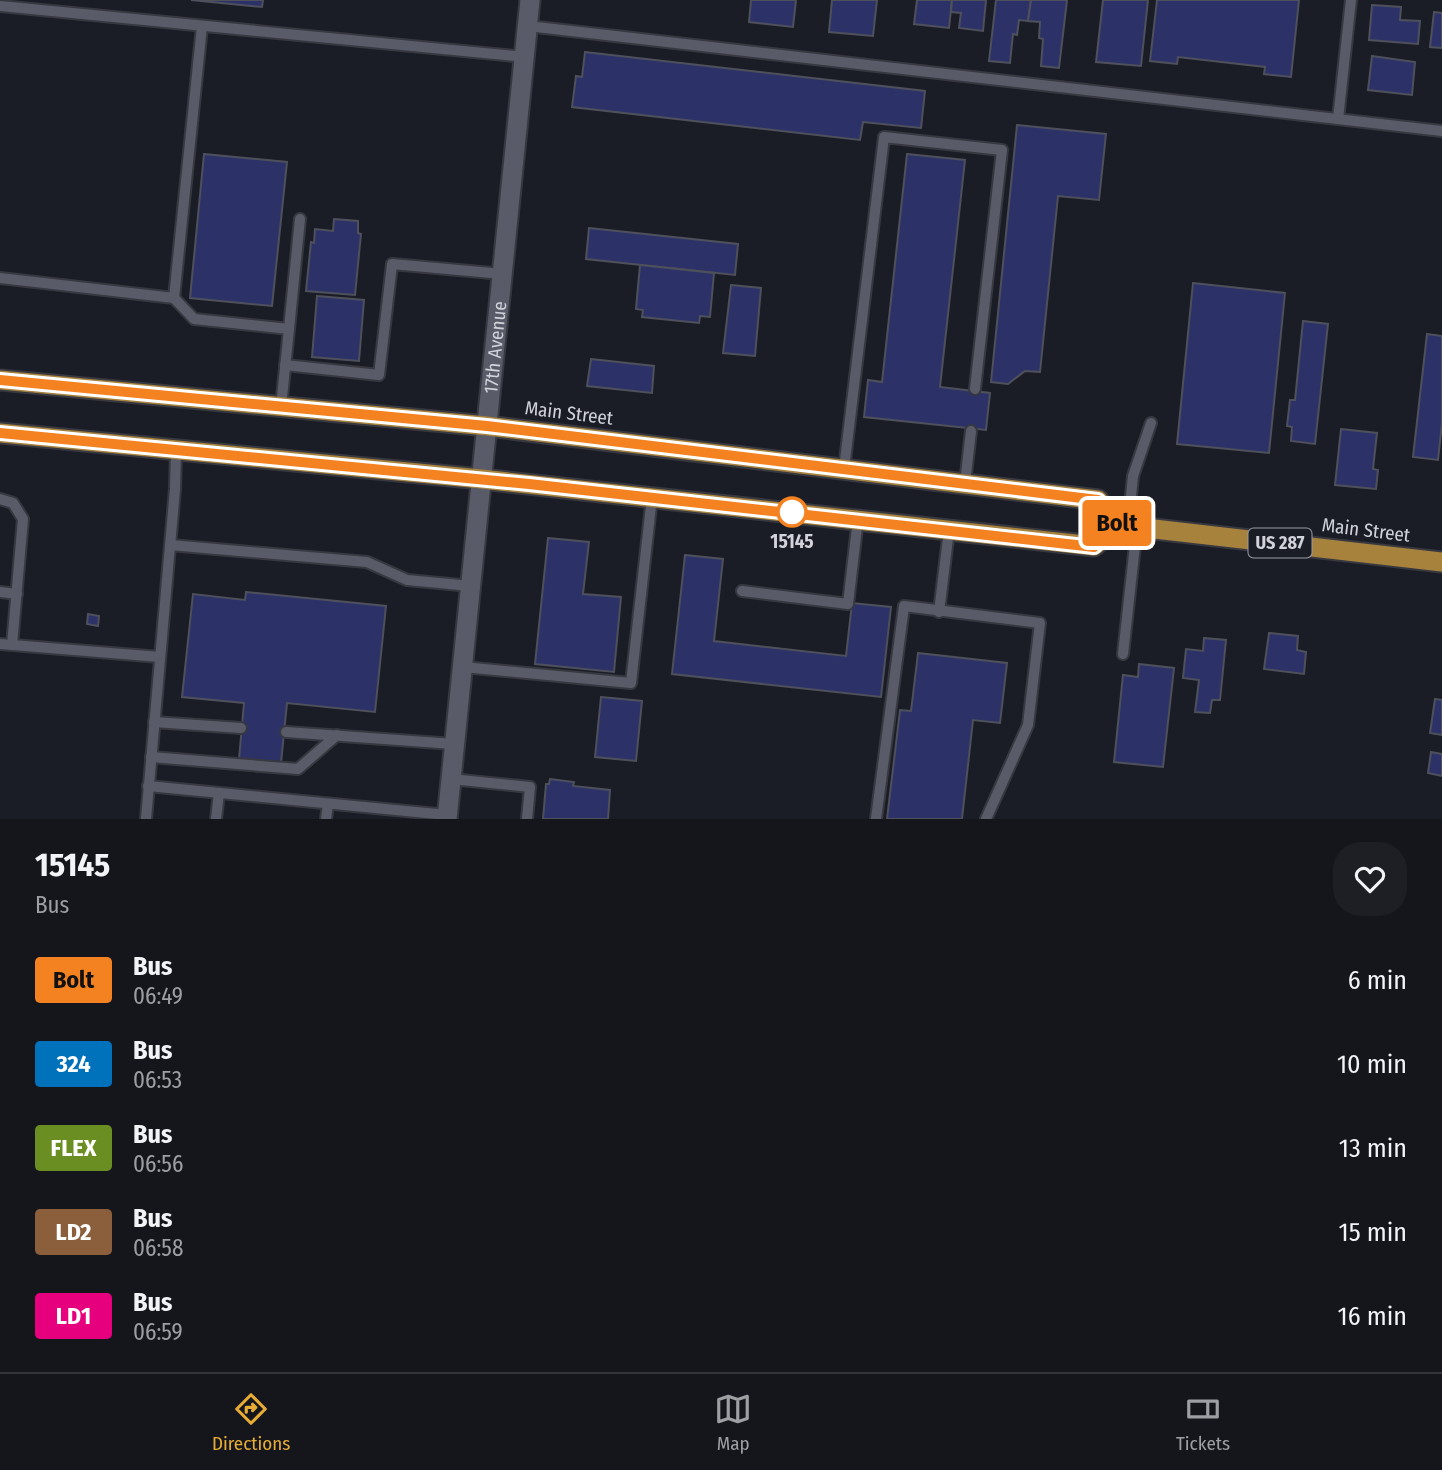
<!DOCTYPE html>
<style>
:root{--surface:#14161c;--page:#1d1f25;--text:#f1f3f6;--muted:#9d9fa3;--line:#33353b;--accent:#e7ac36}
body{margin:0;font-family:"Fira Sans Condensed",sans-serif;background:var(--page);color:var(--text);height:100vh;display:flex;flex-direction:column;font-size:26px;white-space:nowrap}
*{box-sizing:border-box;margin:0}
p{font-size:23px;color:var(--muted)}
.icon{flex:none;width:38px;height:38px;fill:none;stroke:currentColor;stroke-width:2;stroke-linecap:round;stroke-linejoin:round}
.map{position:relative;height:819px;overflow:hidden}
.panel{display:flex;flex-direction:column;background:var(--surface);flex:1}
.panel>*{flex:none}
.badge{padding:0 14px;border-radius:5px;font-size:24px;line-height:46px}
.map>.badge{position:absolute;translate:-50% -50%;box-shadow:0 0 0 4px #fff}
.round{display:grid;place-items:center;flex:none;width:74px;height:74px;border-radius:28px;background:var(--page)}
.headline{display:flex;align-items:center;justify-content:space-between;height:119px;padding:0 35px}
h1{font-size:33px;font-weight:700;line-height:52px}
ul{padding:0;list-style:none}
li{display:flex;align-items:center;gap:21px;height:84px;padding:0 35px}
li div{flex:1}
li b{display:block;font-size:26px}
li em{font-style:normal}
li .badge{min-width:77px;font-weight:700;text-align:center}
.tabs{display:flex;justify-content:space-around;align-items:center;height:98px;border-top:2px solid var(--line);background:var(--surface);font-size:19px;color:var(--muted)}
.tabs a{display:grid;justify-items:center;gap:4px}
.tabs .selected{color:var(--accent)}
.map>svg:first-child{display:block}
.building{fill:#2c3268;stroke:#4e505b;stroke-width:2}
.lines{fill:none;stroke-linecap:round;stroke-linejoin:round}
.service-casing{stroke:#373840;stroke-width:14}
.secondary-casing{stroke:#373840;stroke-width:23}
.trunk-casing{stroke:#373840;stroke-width:23}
.service{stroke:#595c68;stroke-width:10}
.secondary{stroke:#595c68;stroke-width:19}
.trunk{stroke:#a6823d;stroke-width:19}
.line-casing{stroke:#fff;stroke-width:16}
.line{stroke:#f58220;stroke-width:10}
.stop-dot{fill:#fff;stroke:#f58220;stroke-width:3.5}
.labels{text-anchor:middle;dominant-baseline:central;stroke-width:7;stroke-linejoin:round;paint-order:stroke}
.shield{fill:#1b1d26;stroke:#9b9ca4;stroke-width:2}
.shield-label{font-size:18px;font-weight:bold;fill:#d2d3da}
.street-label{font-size:19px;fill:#d2d3da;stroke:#1b1d26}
.stop-label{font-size:19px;font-weight:bold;fill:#d2d3da;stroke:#1b1d26}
</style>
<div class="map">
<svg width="1442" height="819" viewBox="0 0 1442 819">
<rect width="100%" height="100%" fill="#1b1d26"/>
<g class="building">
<path d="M191 0H263L262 7Z"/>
<path d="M751 0H796L793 27 749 22Z"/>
<path d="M832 0H877L873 36 829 32Z"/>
<path d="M917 0H952L949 28 914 24Z"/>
<path d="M952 0H986L983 31 959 28 961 13 951 12Z"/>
<path d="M996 0H1031L1028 21 1019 20 1017 35 1013 34 1010 63 989 61Z"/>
<path d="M1031 0H1067L1059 68 1041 66 1043 39 1039 38 1040 22 1028 21Z"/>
<path d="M1103 0H1148L1141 66 1096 62Z"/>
<path d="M1157 0H1299L1291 77 1264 74 1265 67 1178 57 1177 64 1150 61Z"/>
<path d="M1372 5 1401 7 1400 20 1420 21 1418 44 1369 40Z"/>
<path d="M1434 12 1442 13V48L1430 47Z"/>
<path d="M585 52 925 91 921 128 863 122 860 140 572 107 576 76 582 77Z"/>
<path d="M1372 56 1415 62 1412 95 1368 90Z"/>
<path d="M1017 125 1106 134 1099 200 1058 196 1040 372 1025 371 1008 384 991 382Z"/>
<path d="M204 154 287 162 272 306 190 298Z"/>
<path d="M907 154 965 160 940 387 990 393 986 430 864 417 868 380 882 382Z"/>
<path d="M334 219 358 221V233L361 234 355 295 306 291 311 242 314 243 315 229 333 231Z"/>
<path d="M589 228 738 244 735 275 586 259Z"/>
<path d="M640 265 714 273 710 317 700 316 699 323 642 317 643 310 636 309Z"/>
<path d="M1193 283 1285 293 1269 453 1177 444Z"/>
<path d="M731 285 761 288 755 356 723 353Z"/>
<path d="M317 296 364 300 359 361 312 357Z"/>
<path d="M1303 321 1328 324 1315 444 1291 441 1292 427 1287 426 1290 400H1295Z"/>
<path d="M1427 334 1442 336V423L1438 460 1413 457Z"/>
<path d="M591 359 654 366 652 393 587 386Z"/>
<path d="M1341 429 1377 433 1373 469 1378 470 1376 489 1335 485Z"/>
<path d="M548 538 589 542 583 594 621 597 614 672 535 664Z"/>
<path d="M685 555 723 559 714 641 846 656 852 603 891 607 881 697 672 674Z"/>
<path d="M246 592 386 606 375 712 287 703 281 763 239 759 244 703 182 697 193 594 245 600Z"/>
<path d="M88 614 99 616 98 626 87 624Z"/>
<path d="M1269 633 1298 636 1297 650 1306 652 1304 674 1264 669Z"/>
<path d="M1204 638 1226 640 1220 700H1212L1210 713 1195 712 1199 680 1183 678 1186 649 1203 651Z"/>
<path d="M918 653 1007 663 1000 723 973 720 962 819H887L900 710 911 711Z"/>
<path d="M1139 664 1174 668 1163 767 1114 762 1123 675 1138 677Z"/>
<path d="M601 697 642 701 636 761 595 757Z"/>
<path d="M1435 699 1442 700V735L1430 733Z"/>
<path d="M1431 752 1442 754V776L1428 773Z"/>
<path d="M550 779 574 782 573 786 610 790 608 819H543L546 784H549Z"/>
</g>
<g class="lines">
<defs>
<g id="service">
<path d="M0 6 525 57"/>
<path d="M528 26 1442 131"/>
<path d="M1338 119 1351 0"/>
<path d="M0 278 174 298 202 26"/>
<path d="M174 298 194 319 289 329 281 407"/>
<path d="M289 329 300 219"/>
<path d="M285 365 379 375 392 264 503 274"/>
<path d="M844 469 884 137 1002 150 975 389"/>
<path d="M965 483 971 431"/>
<path d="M0 499 13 503 23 519 12 645"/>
<path d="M1128 526 1133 476 1151 423"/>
<path d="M170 545 367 562 407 580 471 586"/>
<path d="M742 591 848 604 858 519"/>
<path d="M0 592 17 594"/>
<path d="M939 612 949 530"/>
<path d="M0 644 160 657"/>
<path d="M1123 654 1137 527"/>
<path d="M463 667 631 683 652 497"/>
<path d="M154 722 241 728"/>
<path d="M286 732 454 744"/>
<path d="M151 757 298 769 337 735"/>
<path d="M451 779 530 787 527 819"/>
<path d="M148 786 447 815"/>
<path d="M146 819 175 489 176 450"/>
<path d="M216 819 219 793"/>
<path d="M326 819 328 804"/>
<path d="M876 819 904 606 1040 623 1028 725 986 819"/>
</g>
<g id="secondary">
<path id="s1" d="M447 819 530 0"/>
</g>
<g id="trunk">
<path d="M0 380 487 426 1098 500 1119 525"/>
<path d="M0 433 481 479 1094 546 1119 525 1128 526 1442 562"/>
</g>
</defs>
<use href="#service" class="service-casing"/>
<use href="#secondary" class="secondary-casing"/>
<use href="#trunk" class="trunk-casing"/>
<use href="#service" class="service"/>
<use href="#secondary" class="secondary"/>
<use href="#trunk" class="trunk"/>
</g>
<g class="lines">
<defs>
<path id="line" d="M0 380 487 426 1098 500 1119 525 1094 547 529 484 0 433"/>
</defs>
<use href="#line" class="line-casing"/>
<use href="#line" class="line"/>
</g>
<circle class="stop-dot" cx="792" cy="512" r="14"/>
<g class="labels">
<rect class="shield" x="1248.5" y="528.5" width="63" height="29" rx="5"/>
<g class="shield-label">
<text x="1280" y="543">US 287</text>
</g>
<g class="street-label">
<text stroke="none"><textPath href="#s1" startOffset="474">17th Avenue</textPath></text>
<text transform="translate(569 413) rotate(7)">Main Street</text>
<text transform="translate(1366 530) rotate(7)">Main Street</text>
</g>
<g class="stop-label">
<text x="792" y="541">15145</text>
</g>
</g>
</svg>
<b class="badge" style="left:1117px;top:523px;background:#f58220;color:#111">Bolt</b>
</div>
<section class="panel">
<div class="headline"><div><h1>15145</h1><p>Bus</p></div><a class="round"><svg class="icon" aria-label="heart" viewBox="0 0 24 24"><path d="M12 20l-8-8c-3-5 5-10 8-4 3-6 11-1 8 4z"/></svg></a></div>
<ul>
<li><span class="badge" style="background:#f58220;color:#111">Bolt</span><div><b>Bus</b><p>06:49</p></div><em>6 min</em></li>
<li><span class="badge" style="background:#0072bc;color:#fff">324</span><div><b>Bus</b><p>06:53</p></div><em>10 min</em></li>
<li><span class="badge" style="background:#6b8e23;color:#fff">FLEX</span><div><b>Bus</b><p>06:56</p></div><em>13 min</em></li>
<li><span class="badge" style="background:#8b5e3c;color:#fff">LD2</span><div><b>Bus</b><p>06:58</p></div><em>15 min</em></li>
<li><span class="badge" style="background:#e6007e;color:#fff">LD1</span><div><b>Bus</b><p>06:59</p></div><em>16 min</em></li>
</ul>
</section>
<nav class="tabs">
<a class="selected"><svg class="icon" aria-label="directions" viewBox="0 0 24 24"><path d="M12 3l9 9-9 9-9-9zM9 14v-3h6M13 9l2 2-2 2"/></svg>Directions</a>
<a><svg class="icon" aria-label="map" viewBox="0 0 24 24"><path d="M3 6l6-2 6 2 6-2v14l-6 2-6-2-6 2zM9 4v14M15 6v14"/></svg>Map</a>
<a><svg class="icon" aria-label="tickets" viewBox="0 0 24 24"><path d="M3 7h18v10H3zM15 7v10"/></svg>Tickets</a>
</nav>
